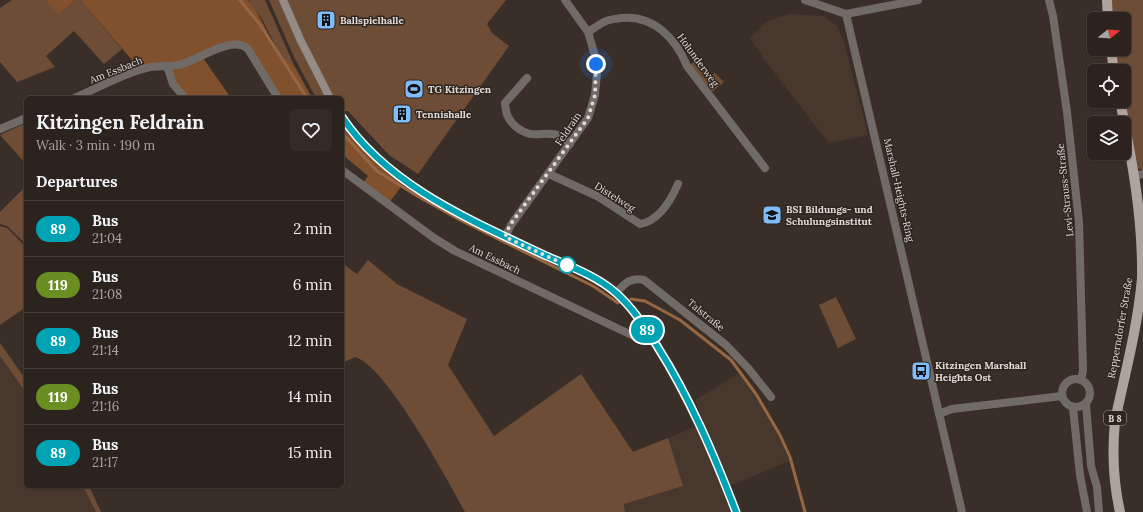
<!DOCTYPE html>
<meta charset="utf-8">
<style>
:root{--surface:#2c231e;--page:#342b27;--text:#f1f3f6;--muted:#a6a4a4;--line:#48403c}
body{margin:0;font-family:Lora,serif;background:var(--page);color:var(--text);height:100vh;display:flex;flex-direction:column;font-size:15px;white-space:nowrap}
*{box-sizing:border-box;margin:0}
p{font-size:13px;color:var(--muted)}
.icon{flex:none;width:22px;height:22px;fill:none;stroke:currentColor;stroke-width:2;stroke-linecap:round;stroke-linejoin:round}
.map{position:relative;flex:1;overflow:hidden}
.sheet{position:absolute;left:24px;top:96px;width:320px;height:392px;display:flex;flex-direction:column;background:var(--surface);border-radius:6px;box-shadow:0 1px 3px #0004,0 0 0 1px var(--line)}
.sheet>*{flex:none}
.badge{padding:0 8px;border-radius:13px;font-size:14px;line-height:26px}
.needle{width:26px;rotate:73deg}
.tools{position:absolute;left:1087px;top:12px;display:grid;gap:8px}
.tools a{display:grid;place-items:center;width:44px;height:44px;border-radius:6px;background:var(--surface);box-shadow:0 1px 3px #0004,0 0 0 1px var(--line);font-size:20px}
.you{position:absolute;width:20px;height:20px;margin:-10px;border:3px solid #fff;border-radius:50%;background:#1a73e8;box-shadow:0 0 0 6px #1a73e833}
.map>.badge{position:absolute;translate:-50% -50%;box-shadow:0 0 0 2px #fff}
h2{padding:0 12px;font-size:15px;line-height:36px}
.round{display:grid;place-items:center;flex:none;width:42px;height:42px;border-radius:6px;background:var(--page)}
.headline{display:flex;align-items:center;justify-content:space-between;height:68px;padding:0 12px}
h1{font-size:19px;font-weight:700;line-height:30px}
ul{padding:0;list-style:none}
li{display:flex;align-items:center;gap:12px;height:56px;padding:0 12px;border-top:1px solid var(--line)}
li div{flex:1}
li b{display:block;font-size:15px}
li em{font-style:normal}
li .badge{min-width:44px;font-weight:700;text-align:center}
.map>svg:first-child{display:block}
.built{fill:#48372c}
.green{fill:#6e4d36}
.forest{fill:#81512e}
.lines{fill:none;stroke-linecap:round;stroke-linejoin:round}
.stream{stroke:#976642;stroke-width:3}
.minor{stroke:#716b68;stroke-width:8}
.secondary{stroke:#948b86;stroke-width:8}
.primary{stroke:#afa49d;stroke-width:10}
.line-casing{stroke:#fff;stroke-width:9}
.line{stroke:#00a3b4;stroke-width:6}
.walk{stroke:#e2dbd7;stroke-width:4;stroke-dasharray:0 7.2}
.stop-dot{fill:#fff;stroke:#00a3b4;stroke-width:2}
.labels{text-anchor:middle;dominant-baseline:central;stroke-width:3;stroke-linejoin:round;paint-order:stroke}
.shield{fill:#2f251f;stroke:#aca4a0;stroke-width:1}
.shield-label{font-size:9px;font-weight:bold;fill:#e2dbd7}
.poi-label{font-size:10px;font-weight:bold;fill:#e2dbd7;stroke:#2f251f;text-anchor:start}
.street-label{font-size:10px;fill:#e2dbd7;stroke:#2f251f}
</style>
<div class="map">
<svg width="1143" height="512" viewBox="0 0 1143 512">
<rect width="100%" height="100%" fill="#3a2f28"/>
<g class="built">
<path d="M790 14 824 16 836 25 843 38 868 135 829 143 766 62 750 38 767 21Z"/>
<path d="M0 356 26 393V486H83L96 512H0Z"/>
<path d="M740 373 768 416 779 435 790 461 722 489 731 512H625L624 504 682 485 668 438 704 423 695 400Z"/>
</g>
<g class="green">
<path d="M12 0H47L60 14 75 0H80L122 49 104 64 74 31 46 56 55 67 17 82 0 62V8Z"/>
<path d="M250 0H265L294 65 286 62 276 47 262 19 249 1Z"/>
<path d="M269 0H281L328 98H316L294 57Z"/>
<path d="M285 0H506L487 24 492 33 509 46 418 174 389 155 348 111H342V98H333Z"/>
<path d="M1112 0H1143V170L1138 168 1124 94V71H1120L1116 49H1124V19H1113Z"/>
<path d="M697 59 709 76 715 73 724 82 712 92 690 65Z"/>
<path d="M26 123V164L0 135Z"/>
<path d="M26 186V244L7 226 0 224V212Z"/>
<path d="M0 226 7 228 26 247V307L0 325Z"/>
<path d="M368 260 397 284 467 319 448 365 494 436 581 374 633 452 668 438 683 486 624 504 625 512H465C448 481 386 365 355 357L342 363V263L357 274Z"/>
<path d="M836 297 856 339 838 348 819 305Z"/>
<path d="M0 343 26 380V393L0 356Z"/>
<path d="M83 486H89L101 512H96Z"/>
</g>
<g class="forest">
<path d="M46 0H75L59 15Z"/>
<path d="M80 0H248C264 17 273 56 294 65L312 98H280L241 42 203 58 231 98H188L175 83 168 64 139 68Z"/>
<path d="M342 130H347L403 184 389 203 363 183 368 176 342 154Z"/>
</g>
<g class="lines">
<g class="stream">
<path d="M240 0 261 26 307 98"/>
<path d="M342 136 347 138 377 171 419 197 460 220 593 286 618 303"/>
<path d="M631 299 645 301 680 320 731 360 756 394 780 435 790 457 805 512"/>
</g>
<g class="minor">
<path d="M805 0 846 14 918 0"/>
<path d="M1049 0 1053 16 1067 112 1079 222 1083 370 1081 380"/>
<path d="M846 14 962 512"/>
<path d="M588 32C593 29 598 25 604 22 609 19 616 19 622 18 654 15 676 39 687 66L765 168"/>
<path d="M167 66 173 84 185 98"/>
<path d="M527 78 505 103C506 113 507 118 514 125 533 142 542 129 561 136 564 138 567 142 570 144"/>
<path d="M75 98C98 88 121 74 146 68 158 65 173 68 185 63 201 58 233 35 248 49L278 98"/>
<path d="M0 129 26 118"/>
<path d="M342 170 434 238 455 251 640 339 653 340"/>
<path d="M549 174 597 196 640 224C659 221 671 200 678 184"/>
<path d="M1135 176 1143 174"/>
<path d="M505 237 511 225 588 118 595 95 597 73 595 56 588 32 565 0"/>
<path d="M616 293C625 283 630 277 644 280L726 345 748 368 771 397"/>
<circle cx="1076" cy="393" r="14"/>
<path d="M1086 404 1091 466 1097 487 1099 512"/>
<path d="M1073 408 1080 475 1087 512"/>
<path d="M939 414 952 409 1062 396"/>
</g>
<g class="secondary">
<path d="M283 0 300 39 330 98"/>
<path d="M342 117C387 185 470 220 542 254 566 265 596 275 616 293 633 308 645 327 657 346 690 398 714 454 736 512"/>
</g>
<g class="primary">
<path d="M1107 0 1108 19"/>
<path d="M1111 49 1114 71"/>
<path d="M1120 512C1113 481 1112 452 1115 421 1125 373 1138 326 1142 278 1143 218 1132 159 1120 101"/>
</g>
</g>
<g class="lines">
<defs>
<path id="line" d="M342 117C387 185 470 220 542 254 566 265 596 275 616 293 633 308 645 327 657 346 690 398 714 455 736 512"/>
</defs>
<use href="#line" class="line-casing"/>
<use href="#line" class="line"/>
<path class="walk" d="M567 265 571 267 505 237 510 225 588 118 595 95 596 64"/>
</g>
<defs>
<symbol id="building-square" viewBox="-11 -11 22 22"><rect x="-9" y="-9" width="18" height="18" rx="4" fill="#7ebdf9" stroke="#2f251f"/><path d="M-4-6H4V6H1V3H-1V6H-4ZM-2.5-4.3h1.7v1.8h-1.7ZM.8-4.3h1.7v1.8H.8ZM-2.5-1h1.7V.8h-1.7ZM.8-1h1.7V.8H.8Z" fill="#111"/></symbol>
<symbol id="stadium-square" viewBox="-11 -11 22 22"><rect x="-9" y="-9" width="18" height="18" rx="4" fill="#7ebdf9" stroke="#2f251f"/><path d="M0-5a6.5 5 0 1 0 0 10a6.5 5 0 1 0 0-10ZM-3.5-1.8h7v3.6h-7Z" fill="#111"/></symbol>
<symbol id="school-square" viewBox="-11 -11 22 22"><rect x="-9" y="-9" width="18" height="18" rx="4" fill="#7ebdf9" stroke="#2f251f"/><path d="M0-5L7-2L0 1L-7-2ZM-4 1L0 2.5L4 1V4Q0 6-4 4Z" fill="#111"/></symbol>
<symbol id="bus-square" viewBox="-11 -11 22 22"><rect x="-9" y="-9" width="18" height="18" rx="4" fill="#7ebdf9" stroke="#2f251f"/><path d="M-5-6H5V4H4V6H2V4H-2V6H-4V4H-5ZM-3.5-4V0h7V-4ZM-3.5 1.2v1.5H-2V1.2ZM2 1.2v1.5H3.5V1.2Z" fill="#111"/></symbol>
</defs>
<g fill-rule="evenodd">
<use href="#building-square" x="315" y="9" width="22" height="22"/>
<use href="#stadium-square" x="403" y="78" width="22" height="22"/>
<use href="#building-square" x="391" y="103" width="22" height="22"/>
<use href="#school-square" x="761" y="204" width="22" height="22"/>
<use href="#bus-square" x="910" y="360" width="22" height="22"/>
</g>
<circle class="stop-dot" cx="567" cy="265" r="8"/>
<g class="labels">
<rect class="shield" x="1104" y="411" width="22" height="14" rx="3"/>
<g class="shield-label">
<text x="1115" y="418">B 8</text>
</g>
<g class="poi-label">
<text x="340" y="20">Ballspielhalle</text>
<text x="428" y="89">TG Kitzingen</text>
<text x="416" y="114">Tennishalle</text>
<text x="786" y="209">BSI Bildungs- und<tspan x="786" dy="12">Schulungsinstitut</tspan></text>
<text x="935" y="365">Kitzingen Marshall<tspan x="935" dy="12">Heights Ost</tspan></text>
</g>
<g class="street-label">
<text transform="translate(698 60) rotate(54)">Holunderweg</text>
<text transform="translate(116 70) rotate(-22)">Am Essbach</text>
<text transform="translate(568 129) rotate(-56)">Feldrain</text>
<text transform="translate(899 190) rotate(77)">Marshall-Heights-Ring</text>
<text transform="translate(1065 190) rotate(-96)">Levi-Strauss-Straße</text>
<text transform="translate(615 197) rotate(32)">Distelweg</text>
<text transform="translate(495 259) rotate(26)">Am Essbach</text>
<text transform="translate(706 315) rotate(39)">Talstraße</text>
<text transform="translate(1120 328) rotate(-80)">Repperndorfer Straße</text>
</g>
</g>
</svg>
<div class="tools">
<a><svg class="needle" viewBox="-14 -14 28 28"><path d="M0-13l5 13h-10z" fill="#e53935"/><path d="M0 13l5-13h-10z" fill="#a6a4a4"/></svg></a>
<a><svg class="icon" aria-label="locate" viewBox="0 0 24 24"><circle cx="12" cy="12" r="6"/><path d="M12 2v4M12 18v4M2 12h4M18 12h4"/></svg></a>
<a><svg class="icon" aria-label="layers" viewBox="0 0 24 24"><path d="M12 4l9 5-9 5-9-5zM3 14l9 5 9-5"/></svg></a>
</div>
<div class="you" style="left:596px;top:64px"></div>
<b class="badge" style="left:647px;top:330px;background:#00a3b4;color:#fff">89</b>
<section class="sheet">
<div class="headline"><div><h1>Kitzingen Feldrain</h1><p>Walk · 3 min · 190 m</p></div><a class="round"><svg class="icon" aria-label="heart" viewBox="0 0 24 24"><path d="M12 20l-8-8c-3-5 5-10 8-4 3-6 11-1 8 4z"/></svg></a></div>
<h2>Departures</h2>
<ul>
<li><span class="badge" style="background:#00a3b4;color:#fff">89</span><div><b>Bus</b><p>21:04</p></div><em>2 min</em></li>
<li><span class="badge" style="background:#6b8e23;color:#fff">119</span><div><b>Bus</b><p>21:08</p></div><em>6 min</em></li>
<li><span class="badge" style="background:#00a3b4;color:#fff">89</span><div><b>Bus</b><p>21:14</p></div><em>12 min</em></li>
<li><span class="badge" style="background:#6b8e23;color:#fff">119</span><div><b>Bus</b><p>21:16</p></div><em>14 min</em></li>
<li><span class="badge" style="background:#00a3b4;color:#fff">89</span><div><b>Bus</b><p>21:17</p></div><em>15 min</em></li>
</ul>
</section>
</div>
